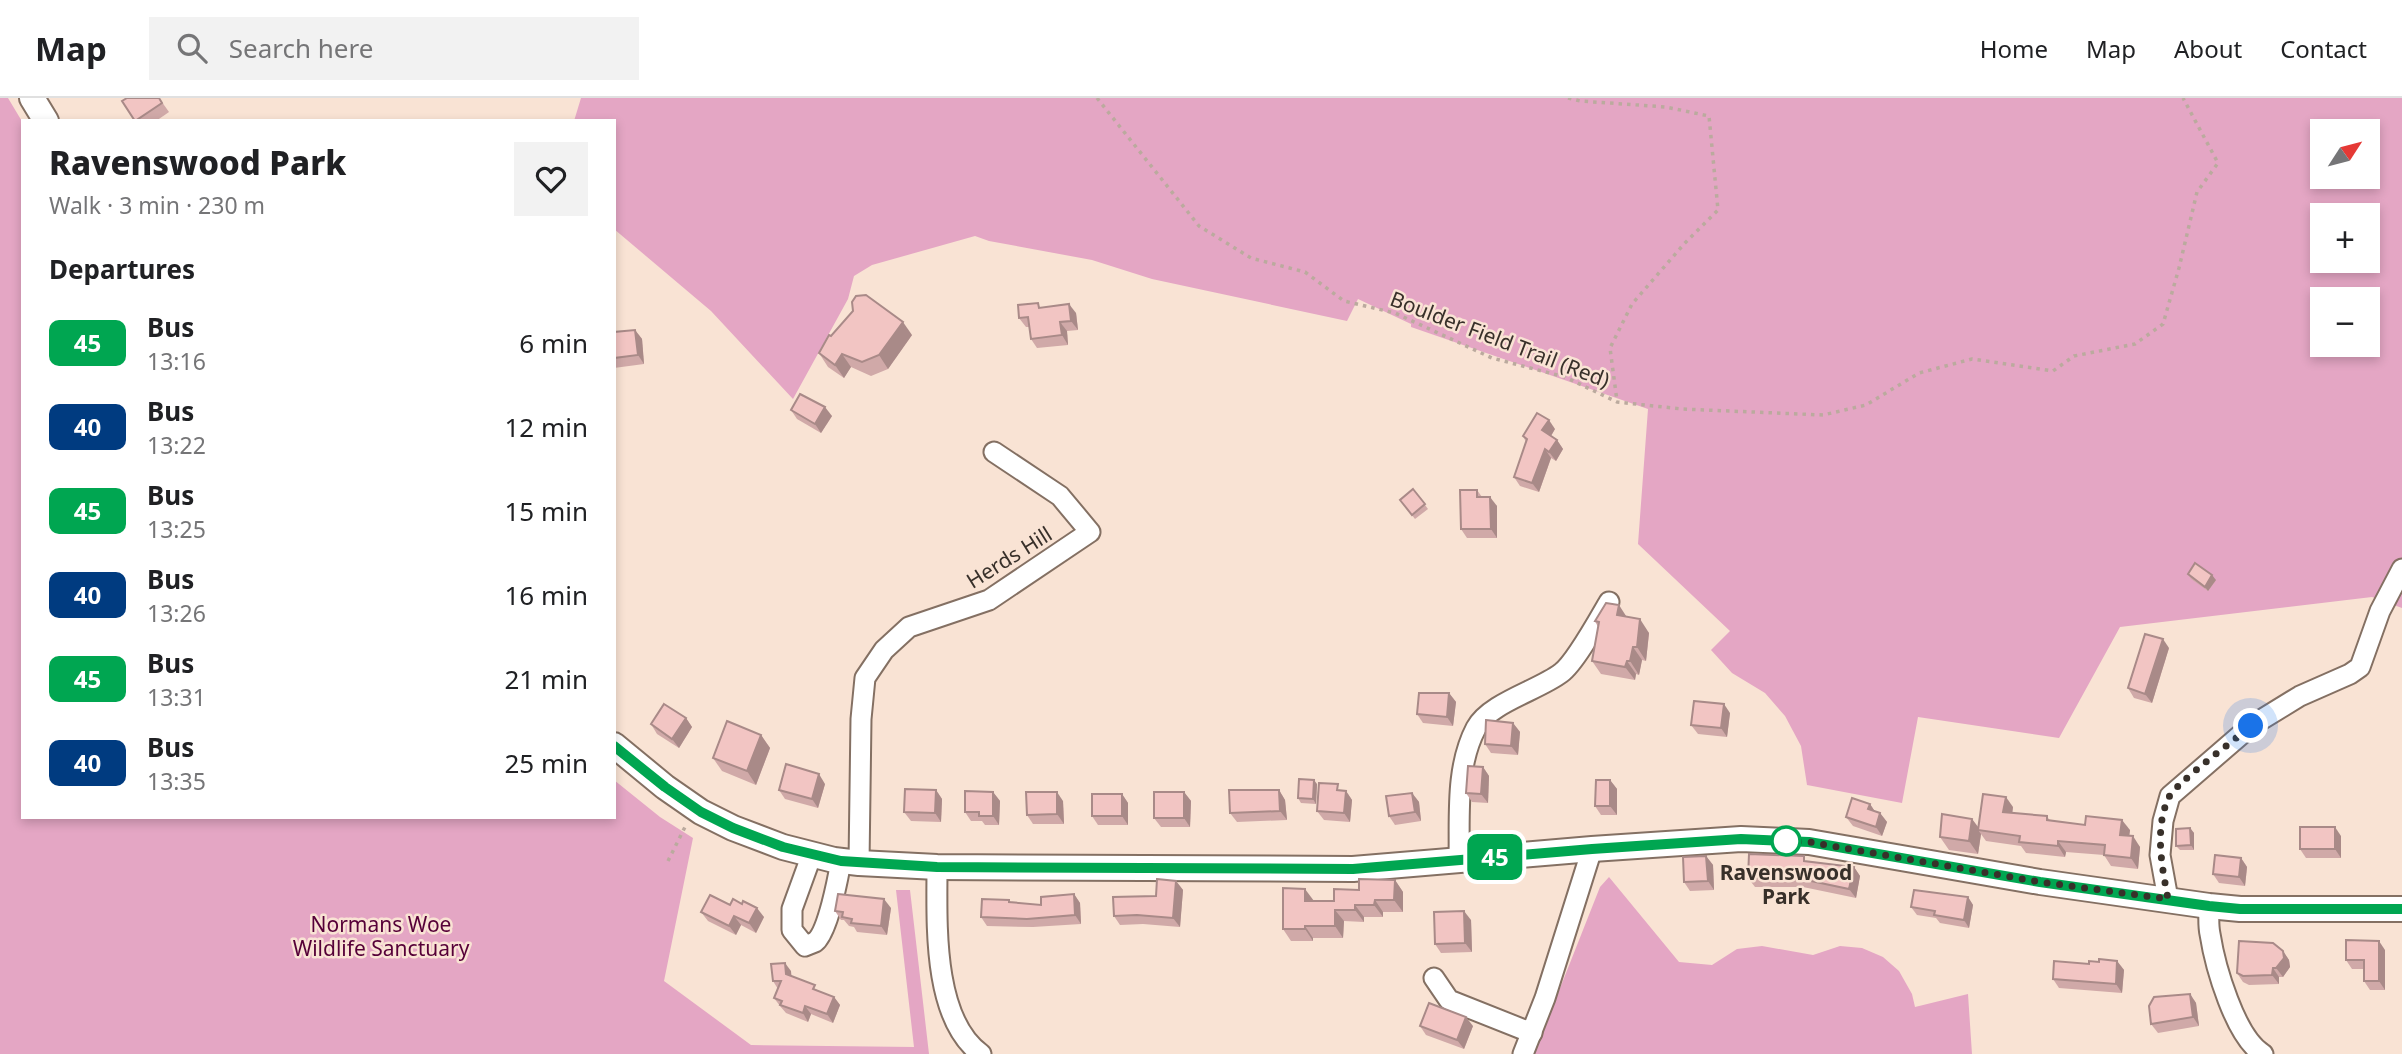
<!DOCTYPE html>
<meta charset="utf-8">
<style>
:root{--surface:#fff;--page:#f2f2f2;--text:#202124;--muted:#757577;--line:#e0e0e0}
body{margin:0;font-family:"Noto Sans",sans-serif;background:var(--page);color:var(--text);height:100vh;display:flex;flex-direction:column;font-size:26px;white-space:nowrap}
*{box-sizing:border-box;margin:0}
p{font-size:23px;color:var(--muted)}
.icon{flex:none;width:38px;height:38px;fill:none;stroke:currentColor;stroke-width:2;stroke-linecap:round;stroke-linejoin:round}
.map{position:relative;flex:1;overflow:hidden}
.side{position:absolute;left:21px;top:21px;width:595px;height:700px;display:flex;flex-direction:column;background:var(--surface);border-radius:0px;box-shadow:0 4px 10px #0003}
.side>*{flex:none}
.badge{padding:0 14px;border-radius:10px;font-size:24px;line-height:46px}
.needle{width:46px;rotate:54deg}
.buttons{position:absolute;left:2310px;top:21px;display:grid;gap:14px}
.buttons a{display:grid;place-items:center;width:70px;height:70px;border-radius:0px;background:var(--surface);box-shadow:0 4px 10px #0003;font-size:35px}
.you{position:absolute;width:35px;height:35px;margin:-18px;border:5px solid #fff;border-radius:50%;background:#1a73e8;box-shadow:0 0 0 10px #1a73e833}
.map>.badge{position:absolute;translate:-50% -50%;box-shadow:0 0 0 4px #fff}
h2{padding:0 28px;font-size:26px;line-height:63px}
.round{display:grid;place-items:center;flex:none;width:74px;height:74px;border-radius:0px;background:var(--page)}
.headline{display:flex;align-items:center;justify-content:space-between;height:119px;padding:0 28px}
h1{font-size:33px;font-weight:800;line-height:52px}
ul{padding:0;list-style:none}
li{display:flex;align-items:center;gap:21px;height:84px;padding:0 28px}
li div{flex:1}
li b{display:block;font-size:26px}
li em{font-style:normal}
li .badge{min-width:77px;font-weight:700;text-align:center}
header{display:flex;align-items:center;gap:42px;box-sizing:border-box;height:98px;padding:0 35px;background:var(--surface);border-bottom:2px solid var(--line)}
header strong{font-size:33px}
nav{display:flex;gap:38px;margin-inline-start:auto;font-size:24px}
.search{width:490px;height:63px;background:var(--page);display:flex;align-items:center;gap:18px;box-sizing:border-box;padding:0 24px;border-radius:0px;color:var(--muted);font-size:26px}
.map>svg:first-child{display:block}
.green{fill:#e4a6c4;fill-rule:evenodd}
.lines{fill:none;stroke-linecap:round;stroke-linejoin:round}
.minor-casing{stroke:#847063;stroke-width:23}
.major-casing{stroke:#847063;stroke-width:28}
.path{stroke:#bbaa9e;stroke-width:3.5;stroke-dasharray:3.5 5;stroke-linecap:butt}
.minor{stroke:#fff;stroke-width:19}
.major{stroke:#fff;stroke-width:24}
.wall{fill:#d0a9a8}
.shaded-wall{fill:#a98a88}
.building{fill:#f2c5c3;stroke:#a98a88;stroke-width:2}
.line-casing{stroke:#fff;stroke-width:16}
.line{stroke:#00a651;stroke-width:10}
.walk{stroke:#38302a;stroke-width:7;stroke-dasharray:0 12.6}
.stop-dot{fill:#fff;stroke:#00a651;stroke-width:3.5}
.labels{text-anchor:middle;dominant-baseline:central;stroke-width:5;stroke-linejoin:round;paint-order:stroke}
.street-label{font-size:21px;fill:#38302a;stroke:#f9e3d4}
.stop-label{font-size:21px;font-weight:bold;fill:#38302a;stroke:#f9e3d4}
.park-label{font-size:21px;fill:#560038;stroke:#f9e3d4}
</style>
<header>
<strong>Map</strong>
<div class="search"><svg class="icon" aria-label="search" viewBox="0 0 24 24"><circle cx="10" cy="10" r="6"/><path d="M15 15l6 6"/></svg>Search here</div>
<nav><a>Home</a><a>Map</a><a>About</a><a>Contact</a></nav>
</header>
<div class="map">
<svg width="2402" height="956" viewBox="0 0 2402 956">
<rect width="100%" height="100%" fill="#f9e3d4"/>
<g class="green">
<path d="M0 0H8L23 25V719H614V682L660 719 693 740 664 883 751 947 914 949 896 792H910L929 956H0Z"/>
<path d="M581 0H2402V510L2372 499 2120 529 2059 640 1918 619 1902 705 1807 687 1801 648 1785 618 1765 595 1732 575 1711 552 1730 533 1638 446 1648 311 1411 229V226L1358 201 1347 223 1152 181 1092 162 989 143 975 138 872 167 854 178 848 201 793 301 711 213 614 131V23H574ZM2322 33H2368V79H2322ZM2322 117H2368V163H2322ZM2322 201H2368V247H2322Z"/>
<path d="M1609 779 1679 864 1712 867 1737 851 1762 848 1813 857 1840 848 1862 850 1883 859 1899 873 1912 896 1915 909 1968 896 1972 956H1534L1600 789Z"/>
</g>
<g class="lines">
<defs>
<g id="minor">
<path d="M812 756 792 811V832L805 848C805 848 815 844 815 844 828 834 838 780 841 763"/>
<path d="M1459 762C1460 719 1455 670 1476 630 1489 605 1539 592 1561 575 1575 565 1599 521 1609 504"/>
<path d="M859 765 861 621 865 580 884 552 909 529 989 502 1090 434 1060 398 994 354"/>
<path d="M937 769C937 824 932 920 981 956"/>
<path d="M2168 801 2160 757 2163 723 2170 698 2251 628 2300 598 2350 576 2360 569 2380 513 2402 471"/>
<path d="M2209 808C2209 817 2208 827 2210 836 2215 868 2235 939 2263 956"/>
<path d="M1434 880 1449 902 1532 935"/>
<path d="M1523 956 1545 900 1592 751"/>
</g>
<g id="major">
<path d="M32 0 46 23"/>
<path d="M614 647 665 689 701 714 733 730 783 749 834 762 859 765 937 769 1353 771 1592 751 1741 741 1809 744 2040 784 2209 808 2240 811H2402"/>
</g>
</defs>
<use href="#minor" class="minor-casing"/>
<use href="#major" class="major-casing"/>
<g class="path">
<path d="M1097 0 1199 128 1251 160 1305 174 1344 203 1395 215 1492 260 1565 279 1617 304 1682 311 1823 317 1866 307 1919 275 1972 261 2053 273 2074 258 2135 246 2163 226 2179 170 2197 94 2218 65 2183 0"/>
<path d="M1568 0 1580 3 1666 9 1709 18 1718 112 1684 146 1632 206 1610 250 1617 303"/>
<path d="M668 763 686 727"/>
</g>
<use href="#minor" class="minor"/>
<use href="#major" class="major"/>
</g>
<g class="wall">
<path d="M159 0 169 14 156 23H135Z"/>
<path d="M1041 210 1076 215 1078 232 1067 233 1068 247 1037 250 1031 241 1029 229H1026L1019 220Z"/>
<path d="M635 232 642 241 644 266 614 270V234Z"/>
<path d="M912 237 888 271 871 278 851 269 844 280 828 269 819 255 831 238Z"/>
<path d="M791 312 832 318 821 335 797 321Z"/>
<path d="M1555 331 1551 338 1557 342 1563 351 1556 363 1551 360 1539 394 1520 388 1514 379 1526 344 1523 338Z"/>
<path d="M1413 391 1428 411 1415 421 1400 402Z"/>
<path d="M1477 392 1482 399 1497 408V440H1467L1461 431Z"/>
<path d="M2188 476 2216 482 2208 493 2191 481Z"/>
<path d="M1627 519 1649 535 1646 563 1642 562 1639 577 1636 576 1635 582 1601 576 1592 563 1598 529 1595 523Z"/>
<path d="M2169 550 2152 605 2134 600 2128 590Z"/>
<path d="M1449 595 1456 604 1453 628 1423 625 1417 616Z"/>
<path d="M1730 615 1727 639 1698 636 1691 627Z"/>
<path d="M686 620 692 629 679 650 657 636 651 626Z"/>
<path d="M1513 625 1520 634 1518 657 1491 655 1485 646Z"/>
<path d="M761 637 770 650 756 687 722 673 713 660Z"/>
<path d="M1483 669 1489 678 1488 705 1472 704 1466 695Z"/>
<path d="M1610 682 1617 691V717H1601L1595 708Z"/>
<path d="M825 686 818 710 785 701 779 692Z"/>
<path d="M1317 686 1316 706 1301 705 1298 700Z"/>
<path d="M936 692 942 701 941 724 911 723 904 714Z"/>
<path d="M1279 692 1285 702 1287 722 1237 724 1230 715Z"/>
<path d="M1343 693H1346L1352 702 1350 724 1324 722 1317 713Z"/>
<path d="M993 694 1000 703 999 727H985L982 723H971L965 714Z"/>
<path d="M1184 694 1191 703 1190 729H1161L1154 720Z"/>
<path d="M1412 695 1419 704 1421 723 1395 727 1389 718Z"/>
<path d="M1122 696 1128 705V727H1098L1092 718Z"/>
<path d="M1063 703 1064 726H1033L1027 717Z"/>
<path d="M1870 706 1875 714 1880 715 1887 724 1882 738 1853 728 1846 719Z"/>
<path d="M2013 709 2012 715 2047 718 2050 723 2130 732 2129 738 2140 749 2138 771 2111 768 2104 757 2066 754 2065 759 2026 755 2021 748 1986 743 1981 736 1978 756 1949 752 1940 739 1972 721 1979 730Z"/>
<path d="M2190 730 2194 735V752H2180L2176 748Z"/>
<path d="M2341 738V760H2306L2300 751Z"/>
<path d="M1706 758 1713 767 1714 792 1690 793 1684 784Z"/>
<path d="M2241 760 2247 769 2245 788 2219 785 2213 776Z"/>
<path d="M1808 763 1854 769 1860 778 1856 800 1803 789H1755L1748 780Z"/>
<path d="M1395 782 1403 794V814H1383V819H1364V824L1344 823 1343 840H1313V843H1291L1283 831 1314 803H1334L1359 792Z"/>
<path d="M1176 783 1183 792 1180 829 1143 826 1120 827 1114 818 1156 798Z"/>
<path d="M1074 796 1080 805 1081 826 1033 829 987 828 981 819 1009 802 1011 804 1041 807Z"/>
<path d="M1968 799 1973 807 1969 830 1940 825 1936 820 1917 817 1911 809Z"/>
<path d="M742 806 764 819 756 835 741 827 736 837 708 823 701 814Z"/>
<path d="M891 810 887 837 857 834 854 829 849 828 844 822H841L835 813Z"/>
<path d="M1471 822 1472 854 1441 855 1435 846Z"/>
<path d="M2385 852V892H2370L2364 883V871H2352L2346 862Z"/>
<path d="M2283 853 2289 862 2290 869 2283 879H2279V886L2249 887 2243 884 2237 875Z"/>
<path d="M2117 863 2124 872 2122 895 2059 890 2053 881 2089 866Z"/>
<path d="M791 873V878L819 893 834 899 840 907 833 925 811 916 808 924 786 915 780 908 774 900 778 891 773 883Z"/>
<path d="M2190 896 2196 905 2199 928 2158 935 2151 926Z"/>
<path d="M1420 928H1473L1464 951 1426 937Z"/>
</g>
<g class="shaded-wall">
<path d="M1069 206 1076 215 1078 232 1071 223Z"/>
<path d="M903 224 912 237 888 271 879 257Z"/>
<path d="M1060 224 1067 233 1068 247 1062 237Z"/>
<path d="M635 232 642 241 644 266 638 257Z"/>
<path d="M842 256 851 269 844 280 835 267Z"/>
<path d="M825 309 832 318 821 335 815 326Z"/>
<path d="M1549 322 1555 331 1549 341 1542 332Z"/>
<path d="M1557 342 1563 351 1556 363 1549 354Z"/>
<path d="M1545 351 1551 360 1539 394 1532 385Z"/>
<path d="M1490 399 1497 408V440L1491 431Z"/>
<path d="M2212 477 2216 482 2208 493 2205 489Z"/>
<path d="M1619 507 1628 521 1617 517Z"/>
<path d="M1640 521 1649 535 1646 563 1637 549Z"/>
<path d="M2163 541 2169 550 2152 605 2145 596Z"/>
<path d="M1633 549 1642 562 1639 577 1630 563Z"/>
<path d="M1627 563 1636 576 1635 582 1625 569Z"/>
<path d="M1449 595 1456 604 1453 628 1447 619Z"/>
<path d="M1724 606 1730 615 1727 639 1721 630Z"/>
<path d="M686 620 692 629 679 650 672 641Z"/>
<path d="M1513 625 1520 634 1518 657 1511 648Z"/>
<path d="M761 637 770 650 756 687 747 673Z"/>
<path d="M1483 669 1489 678 1488 705 1481 696Z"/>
<path d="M819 676 825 686 818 710 812 701Z"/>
<path d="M1314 682 1317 686 1316 706 1313 701Z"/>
<path d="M1610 682 1617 691V717L1610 708Z"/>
<path d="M936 692 942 701 941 724 935 715Z"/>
<path d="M1279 692 1285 702 1287 722 1280 713Z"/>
<path d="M1346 693 1352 702 1350 724 1344 715Z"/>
<path d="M993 694 1000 703 999 727 993 718Z"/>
<path d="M1057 694 1063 703 1064 726 1057 716Z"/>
<path d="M1184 694 1191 703 1190 729 1184 720Z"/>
<path d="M1412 695 1419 704 1421 723 1415 714Z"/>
<path d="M1122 696 1128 705V727L1122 718Z"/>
<path d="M2006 699 2013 709 2011 725 2003 714Z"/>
<path d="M1870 706 1876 715 1868 711Z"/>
<path d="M1880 715 1887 724 1882 738 1876 729Z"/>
<path d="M1972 721 1980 732H1978L1981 736 1978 756 1969 743Z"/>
<path d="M2122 722 2130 732 2128 747 2120 737Z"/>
<path d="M2335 729 2341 738V760L2335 751Z"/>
<path d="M2190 730 2194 735V752L2191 747Z"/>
<path d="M2133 738 2140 749 2138 771 2131 760Z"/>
<path d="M2058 743 2066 754 2065 759 2058 748Z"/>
<path d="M1706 758 1713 767 1714 792 1708 783Z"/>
<path d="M2241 760 2247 769 2245 788 2239 779Z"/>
<path d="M1854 769 1860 778 1856 800 1849 791Z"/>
<path d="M1395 782 1403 794V814L1394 802Z"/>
<path d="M1176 783 1183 792 1180 829 1173 820Z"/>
<path d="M1305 791 1314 803H1305Z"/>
<path d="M1074 796 1080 805 1081 826 1075 817Z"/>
<path d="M1968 799 1973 807 1969 830 1964 822Z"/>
<path d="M884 801 891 810 887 837 881 828Z"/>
<path d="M1375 802 1383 814V819L1374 807Z"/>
<path d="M1355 807 1364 819V824L1355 812Z"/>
<path d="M757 810 764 819 756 835 749 825Z"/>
<path d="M1335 812 1344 823 1343 840 1335 828Z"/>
<path d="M1464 813 1471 822 1472 854 1465 845Z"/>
<path d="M734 818 741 827 736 837 729 828Z"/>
<path d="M1305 828 1313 840V843L1305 831Z"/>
<path d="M2379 843 2385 852V892L2379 883Z"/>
<path d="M2283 853 2289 862 2290 869 2283 879 2276 870Z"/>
<path d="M2117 863 2124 872 2122 895 2116 886Z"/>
<path d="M785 865 791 873 792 884 786 876Z"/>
<path d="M2273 870 2279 879V886L2272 877Z"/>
<path d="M2190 896 2196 905 2199 928 2193 919Z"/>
<path d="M834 899 840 907 833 925 827 916Z"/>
<path d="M805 908 811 916 808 924 803 915Z"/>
<path d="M1466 919 1473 928 1464 951 1457 942Z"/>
</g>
<g class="building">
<path d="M127 0H159L162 5 135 23 122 3Z"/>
<path d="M866 197 903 224 879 257 862 264 842 256 835 267 819 255 829 237 831 238 853 213 852 204 856 198Z"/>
<path d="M1038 205 1039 210 1069 206 1071 223 1060 224 1062 237 1031 241 1028 219 1019 220 1018 207Z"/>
<path d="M635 232 638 257 614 260V234Z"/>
<path d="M800 296 825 309 815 326 791 312Z"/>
<path d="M1537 315 1549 322 1542 332 1557 342 1549 354 1545 351 1532 385 1514 379 1527 341 1523 338Z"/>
<path d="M1413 391 1425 406 1412 417 1400 402Z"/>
<path d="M1460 392H1477V399H1490L1491 431H1461Z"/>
<path d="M2195 465 2212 477 2205 489 2188 476Z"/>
<path d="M1606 505 1619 507 1617 517 1640 521 1637 549H1633L1630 563H1627L1625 569 1592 563 1599 524 1595 523Z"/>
<path d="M2145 536 2163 541 2145 596 2128 590Z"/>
<path d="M1419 595H1449L1447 619 1417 616Z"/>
<path d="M1694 603 1724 606 1721 630 1691 627Z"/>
<path d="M664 606 686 620 672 641 651 626Z"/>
<path d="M1486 622 1513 625 1511 648 1485 646Z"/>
<path d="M727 623 761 637 747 673 713 660Z"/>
<path d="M786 666 819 676 812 701 779 692Z"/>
<path d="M1468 668 1483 669 1481 696 1466 695Z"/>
<path d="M1299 681 1314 682 1313 701 1298 700Z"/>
<path d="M1596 682H1610V708H1595Z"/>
<path d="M1319 685 1338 686 1337 692 1346 693 1344 715 1317 713Z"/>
<path d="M905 691 936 692 935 715 904 714Z"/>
<path d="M1229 692H1279L1280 713 1230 715Z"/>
<path d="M965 693 993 694V718H979V714H965Z"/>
<path d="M1026 694H1057V716L1027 717Z"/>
<rect x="1154" y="694" width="30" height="26"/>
<path d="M1412 695 1415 714 1389 718 1386 698Z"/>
<rect x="1092" y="696" width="30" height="22"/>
<path d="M1983 696 2006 699 2003 714 2047 718V722L2085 727 2086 718 2122 722 2120 737 2133 738 2131 760 2104 757 2105 747 2058 743V748L2019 744 2020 738 1978 732Z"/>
<path d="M1852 700 1870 706 1868 711 1880 715 1876 729 1846 719Z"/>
<path d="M1942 716 1972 721 1969 743 1940 739Z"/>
<rect x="2300" y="729" width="35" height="22"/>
<path d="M2190 730 2191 747 2176 748V731Z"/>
<path d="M1749 756 1804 758V763L1854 769 1849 791 1797 780H1748Z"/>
<path d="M2215 757 2241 760 2239 779 2213 776Z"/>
<path d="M1706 758 1708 783 1684 784 1683 759Z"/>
<path d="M1157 781 1176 783 1173 820 1137 817 1114 818 1113 799 1156 798Z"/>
<path d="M1359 781 1395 782 1394 802H1375L1374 807H1355V812H1335V828H1305V831H1283V790L1305 791V803H1334V791L1359 792Z"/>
<path d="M1914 792 1968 799 1964 822 1934 817 1935 813 1911 809Z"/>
<path d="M838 796 884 801 881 828 851 825 852 821 842 819 843 814 835 813Z"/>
<path d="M1074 796 1075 817 1027 821 981 819 982 801 1009 802V804L1041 807V799Z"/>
<path d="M710 797 730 807 733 801 742 806 743 803 757 810 749 825 734 818 729 828 701 814Z"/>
<path d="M1464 813 1465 845 1435 846 1434 814Z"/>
<path d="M2346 842 2379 843V883H2364V862H2346Z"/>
<path d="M2239 843 2273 845 2283 853 2284 860 2276 870H2273L2272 877 2243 878 2237 875Z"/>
<path d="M2099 861 2117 863 2116 886 2053 881 2054 863 2089 866V863L2099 864Z"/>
<path d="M785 865 786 876 815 887 813 891 834 899 827 916 805 908 803 915 780 907 782 903 774 900 781 883H773L771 866Z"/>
<path d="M2190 896 2193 919 2151 926 2149 908 2154 899Z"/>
<path d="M1429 905 1466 919 1457 942 1420 928Z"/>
</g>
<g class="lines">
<defs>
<path id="line" d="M614 648 665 689 701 714 733 730 783 749 841 763 937 769 1353 771 1592 751 1741 741 1809 744 2040 784 2209 808 2240 811H2402"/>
</defs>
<use href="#line" class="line-casing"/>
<use href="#line" class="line"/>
<path class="walk" d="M1786 743 1809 744 2040 784 2168 801C2162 769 2154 730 2169 699 2176 685 2236 641 2251 628"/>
</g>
<circle class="stop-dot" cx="1786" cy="743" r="14"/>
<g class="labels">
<g class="street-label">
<text transform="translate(1500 241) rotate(21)">Boulder Field Trail (Red)</text>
<text transform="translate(1009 459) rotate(-32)">Herds Hill</text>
</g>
<g class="stop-label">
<text x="1786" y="774">Ravenswood<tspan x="1786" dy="24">Park</tspan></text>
</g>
<g class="park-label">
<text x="381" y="826">Normans Woe<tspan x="381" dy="24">Wildlife Sanctuary</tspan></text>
</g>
</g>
</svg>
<div class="buttons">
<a><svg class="needle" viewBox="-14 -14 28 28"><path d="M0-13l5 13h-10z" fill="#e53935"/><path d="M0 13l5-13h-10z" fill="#757577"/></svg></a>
<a>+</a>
<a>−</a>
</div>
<div class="you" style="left:2251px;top:628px"></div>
<b class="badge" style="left:1495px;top:759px;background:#00a651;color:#fff">45</b>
<section class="side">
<div class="headline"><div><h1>Ravenswood Park</h1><p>Walk · 3 min · 230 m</p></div><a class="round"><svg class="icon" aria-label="heart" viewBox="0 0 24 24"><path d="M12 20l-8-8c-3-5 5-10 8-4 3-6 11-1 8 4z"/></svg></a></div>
<h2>Departures</h2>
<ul>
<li><span class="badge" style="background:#00a651;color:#fff">45</span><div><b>Bus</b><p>13:16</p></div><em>6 min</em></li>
<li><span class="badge" style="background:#003b80;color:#fff">40</span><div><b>Bus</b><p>13:22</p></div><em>12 min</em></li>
<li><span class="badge" style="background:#00a651;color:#fff">45</span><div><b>Bus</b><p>13:25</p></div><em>15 min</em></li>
<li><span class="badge" style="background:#003b80;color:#fff">40</span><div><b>Bus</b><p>13:26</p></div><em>16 min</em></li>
<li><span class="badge" style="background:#00a651;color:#fff">45</span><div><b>Bus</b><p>13:31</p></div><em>21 min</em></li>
<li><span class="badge" style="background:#003b80;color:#fff">40</span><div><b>Bus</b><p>13:35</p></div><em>25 min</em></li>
</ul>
</section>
</div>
